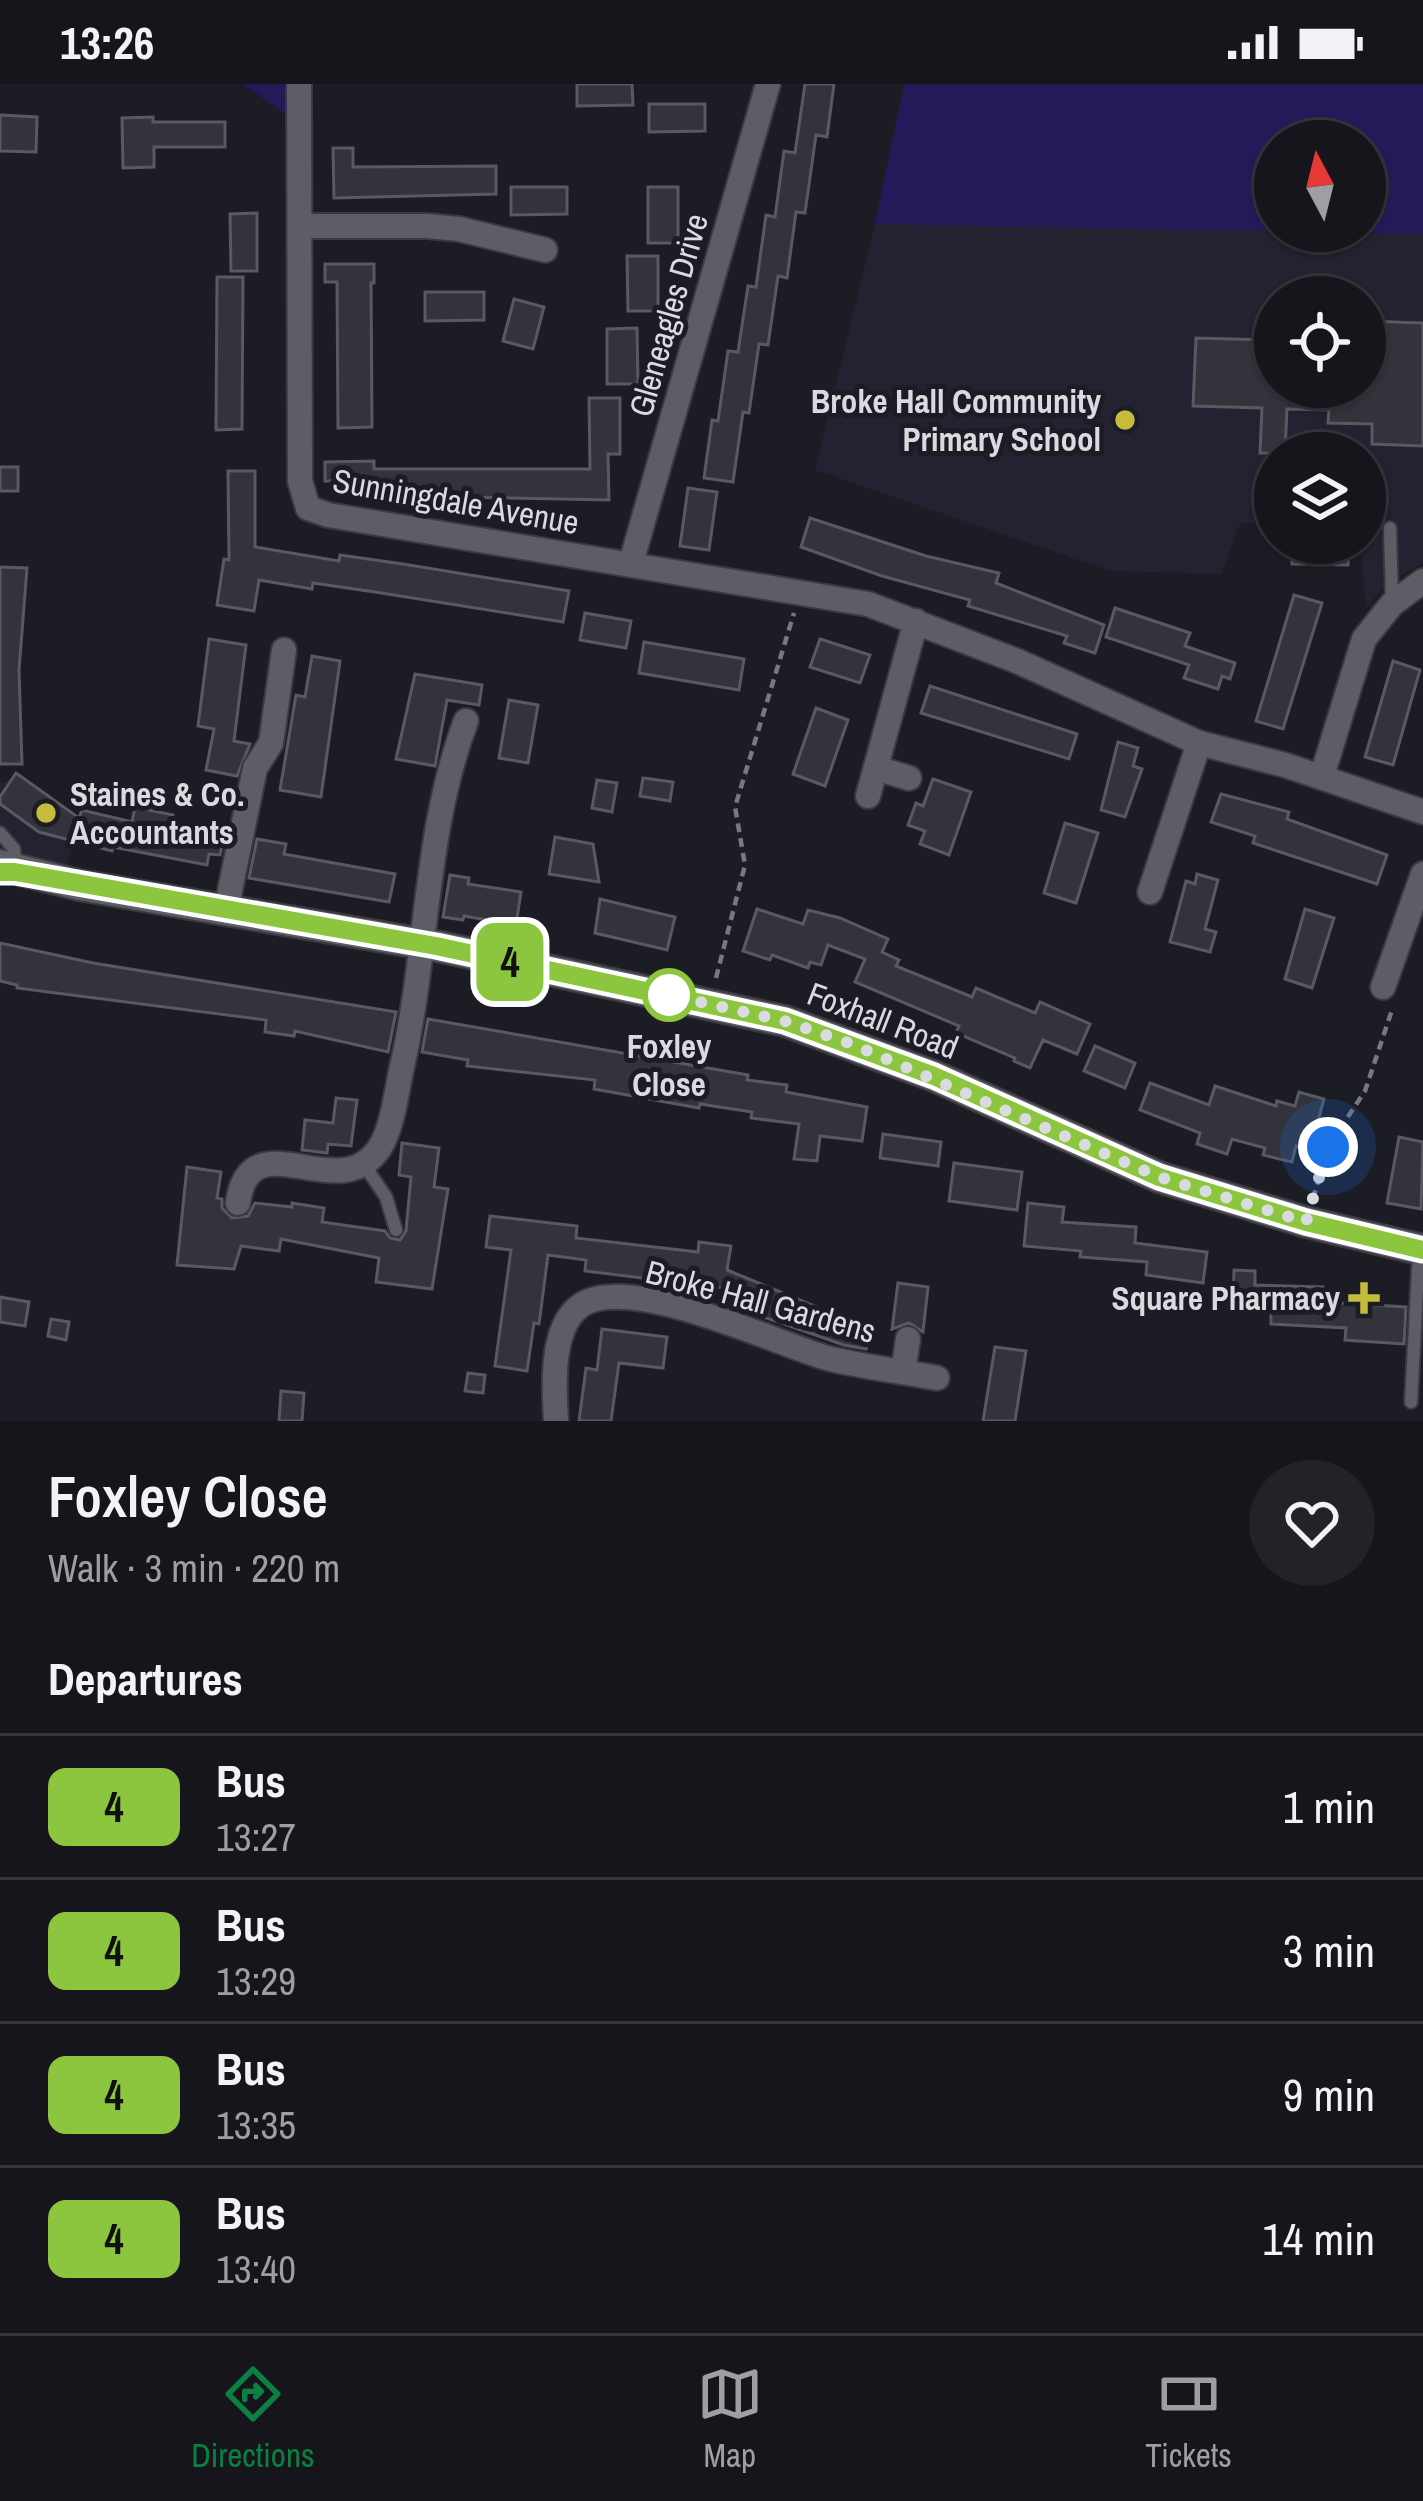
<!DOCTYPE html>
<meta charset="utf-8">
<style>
:root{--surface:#15151b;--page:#222228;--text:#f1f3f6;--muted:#9d9fa3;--line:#34343a;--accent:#0b8043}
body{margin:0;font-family:"Archivo Narrow",sans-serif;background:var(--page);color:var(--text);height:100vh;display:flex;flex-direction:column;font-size:45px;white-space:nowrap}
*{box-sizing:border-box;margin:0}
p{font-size:39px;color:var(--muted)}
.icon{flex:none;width:66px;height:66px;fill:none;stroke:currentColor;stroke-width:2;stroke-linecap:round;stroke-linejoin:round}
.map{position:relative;height:1337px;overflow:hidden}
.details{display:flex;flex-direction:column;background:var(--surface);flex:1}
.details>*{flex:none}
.badge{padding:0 24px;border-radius:18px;font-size:42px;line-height:78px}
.needle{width:78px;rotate:353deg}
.fabs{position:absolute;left:1254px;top:36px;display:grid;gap:24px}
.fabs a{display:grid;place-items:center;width:132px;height:132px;border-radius:50%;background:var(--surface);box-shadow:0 3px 9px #0004,0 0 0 3px var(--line);font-size:60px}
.you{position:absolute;width:60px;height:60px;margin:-30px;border:9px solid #fff;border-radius:50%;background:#1a73e8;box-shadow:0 0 0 18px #1a73e833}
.map>.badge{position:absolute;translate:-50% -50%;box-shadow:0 0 0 6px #fff}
h2{padding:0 48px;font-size:45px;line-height:108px}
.round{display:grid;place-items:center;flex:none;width:126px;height:126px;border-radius:63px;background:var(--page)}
.summary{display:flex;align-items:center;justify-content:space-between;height:204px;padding:0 48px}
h1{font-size:57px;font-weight:600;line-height:90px}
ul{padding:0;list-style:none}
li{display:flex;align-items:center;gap:36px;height:144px;padding:0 48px;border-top:3px solid var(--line)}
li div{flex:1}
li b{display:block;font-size:45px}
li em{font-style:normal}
li .badge{min-width:132px;font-weight:700;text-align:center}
.status{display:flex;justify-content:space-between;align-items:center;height:84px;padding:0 60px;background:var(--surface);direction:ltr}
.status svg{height:33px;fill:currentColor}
.dock{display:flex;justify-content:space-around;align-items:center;height:168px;border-top:3px solid var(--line);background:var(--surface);font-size:33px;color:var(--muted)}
.dock a{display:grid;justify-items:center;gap:6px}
.dock .active{color:var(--accent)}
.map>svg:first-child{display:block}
.built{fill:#222230;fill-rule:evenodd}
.green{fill:#241a59;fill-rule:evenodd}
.building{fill:#32333b;stroke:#595963;stroke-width:3}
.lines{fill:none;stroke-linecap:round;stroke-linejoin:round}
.service-casing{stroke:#3a3940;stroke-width:16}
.minor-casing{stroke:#3a3940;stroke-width:28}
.tertiary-casing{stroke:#3a3940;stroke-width:34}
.path{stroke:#78797f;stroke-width:4.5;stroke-dasharray:9 6;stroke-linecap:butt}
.service{stroke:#5d5d66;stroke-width:12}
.minor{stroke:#5d5d66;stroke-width:24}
.tertiary{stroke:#5d5d66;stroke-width:30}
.line-casing{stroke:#fff;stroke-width:27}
.line{stroke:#8bc63e;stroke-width:18}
.walk{stroke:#dadbe0;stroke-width:12;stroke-dasharray:0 21.6}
.poi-dot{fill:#c6bc3c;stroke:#1c1c24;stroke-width:4.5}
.stop-dot{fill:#fff;stroke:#8bc63e;stroke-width:6}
.labels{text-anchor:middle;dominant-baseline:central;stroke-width:10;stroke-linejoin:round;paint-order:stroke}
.street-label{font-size:33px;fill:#dadbe0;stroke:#1c1c24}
.poi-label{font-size:33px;font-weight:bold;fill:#dadbe0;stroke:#1c1c24;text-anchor:end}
.stop-label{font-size:33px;font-weight:bold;fill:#dadbe0;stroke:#1c1c24}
</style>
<div class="status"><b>13:26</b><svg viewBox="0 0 49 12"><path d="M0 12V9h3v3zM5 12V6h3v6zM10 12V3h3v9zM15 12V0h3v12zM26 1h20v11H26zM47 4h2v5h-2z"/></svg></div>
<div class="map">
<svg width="1423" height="1337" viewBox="0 0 1423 1337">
<rect width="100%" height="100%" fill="#1c1c24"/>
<g class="built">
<path d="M875 140 1423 150V479L1387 500 1366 524 1360 459H1365V369H1275V440L1240 439 1222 490 1110 487 815 386ZM1275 213H1365V303H1275Z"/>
<path d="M0 698H31L76 742 64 798 0 785Z"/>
</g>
<g class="green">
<path d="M242 0H289L288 31Z"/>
<path d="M904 0H1423V150L875 140ZM1275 57H1365V147H1275Z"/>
</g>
<g class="building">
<path d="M577 0H632L633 21 577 22Z"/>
<path d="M805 0H834L827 53 816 51 805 129 796 128 787 194 778 192 768 261 759 260 749 329 743 328 733 398 704 394 712 336 718 337 728 267 738 268 748 202 756 203 766 131 775 133 784 67 795 69Z"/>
<path d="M649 20H705V47L649 48Z"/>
<path d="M0 31 37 33 36 68 0 67Z"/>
<path d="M153 33V38H225V63H154V83L123 84 122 34Z"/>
<path d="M333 64H353V83L496 82V110L334 114Z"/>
<path d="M511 103H567V130L511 131Z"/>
<rect x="648" y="103" width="30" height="56"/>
<path d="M257 129V187H231L230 130Z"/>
<path d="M627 172H658V227H628Z"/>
<path d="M325 180H374V199H371L372 343 338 344 337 198H325Z"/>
<path d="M217 193H243L242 345 216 346Z"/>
<path d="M425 208H484V236L425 237Z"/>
<path d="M514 215 544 223 533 265 503 257Z"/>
<path d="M1365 237 1423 239V362L1372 360V340L1328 339 1329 326 1287 325 1285 369H1260L1262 324 1193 322 1196 254 1275 256V303H1365Z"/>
<path d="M637 244 638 300H607V245Z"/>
<path d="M589 314H620V370H608L609 416 400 412V403H357L356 397H325V378L374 377V385H590Z"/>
<rect x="0" y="383" width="18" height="24"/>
<path d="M228 387H255V463L339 477 340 471 403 480 569 507 563 538 375 508 313 499 312 505 259 496 254 527 217 521 224 475 229 476Z"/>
<path d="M688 404 717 408 709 466 680 462Z"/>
<path d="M810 434 926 472 999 489 996 499 1104 541 1095 569 1064 559 1067 552 968 522 970 516 882 492 801 463Z"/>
<path d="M1292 459H1349L1348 481 1292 480Z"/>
<path d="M0 483 27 484 19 586 22 680H0Z"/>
<path d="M1294 511 1322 519 1283 645 1256 637Z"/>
<path d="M1115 524 1190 549 1185 562 1235 579 1230 595 1222 592 1218 605 1184 594 1189 581 1106 553Z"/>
<path d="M585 529 631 537 626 564 580 556Z"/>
<path d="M209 555 246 561 234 657 250 660 237 692 206 686 214 645 198 642Z"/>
<path d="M820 555 870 571 860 599 810 583Z"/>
<path d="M644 558 744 575 739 606 639 589Z"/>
<path d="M312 572 340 577 321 713 280 706 296 611 305 613Z"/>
<path d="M1393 577 1420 586 1393 681 1365 673Z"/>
<path d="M415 590 482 601 479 621 447 616 435 682 396 675Z"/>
<path d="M930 602 1077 650 1069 675 921 629Z"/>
<path d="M509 616 538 621 528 679 499 674Z"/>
<path d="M816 624 848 636 825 702 793 690Z"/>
<path d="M1118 658 1138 664 1133 682 1142 685 1125 733 1101 726Z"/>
<path d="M16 689 79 734 82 726 132 738 135 723 173 731 171 741 225 750 220 771 209 770 207 781 113 763 112 767 39 748 0 720V713Z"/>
<path d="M643 694 673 698 670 717 640 712Z"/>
<path d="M933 695 971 708 949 771 920 760 925 747 908 741 916 719 923 722Z"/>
<path d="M597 696 617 699 612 728 592 724Z"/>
<path d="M1221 710 1289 728 1287 735 1387 771 1377 800 1253 759 1255 752 1211 738Z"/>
<path d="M1065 739 1098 749 1076 819 1044 809Z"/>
<path d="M555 753 593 760 599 798 549 790Z"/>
<path d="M257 755 286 760 284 770 395 790 389 818 249 794Z"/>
<path d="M1197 790 1218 796 1205 845 1216 848 1210 868 1170 858 1186 797 1195 800Z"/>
<path d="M450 791 469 794 468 800 521 808 516 841 464 832 463 836 443 833Z"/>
<path d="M600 815 675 833 667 866 595 849Z"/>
<path d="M757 825 803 840 808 826 840 834 888 855 882 868 899 876 896 882 972 913 976 904 1035 929 1040 918 1090 940 1077 970 1043 956 1030 984 1014 977 1015 974 956 949 959 942 855 898 865 875 828 861 821 881 810 878 808 884 772 871 770 876 743 867Z"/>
<path d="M1305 825 1334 834 1312 904 1285 895Z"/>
<path d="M0 859 93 879 396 928 388 968 295 947 294 952 265 948 266 936 17 904V901L0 897Z"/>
<path d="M428 935 748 991 747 996 787 1001 786 1008 867 1023 862 1057 820 1052 817 1077 794 1075 799 1040 751 1034 752 1028 700 1020 699 1024 594 1005 595 996 467 982 468 976 422 968Z"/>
<path d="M1095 962 1135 979 1125 1004 1084 987Z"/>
<path d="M1150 999 1209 1021 1215 1002 1276 1022 1277 1017 1295 1022 1299 1008 1324 1015 1310 1066 1296 1062 1292 1078 1263 1071 1265 1064 1232 1055 1227 1070 1197 1060 1200 1049 1140 1026Z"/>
<path d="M336 1014 357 1016 351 1062 328 1060 327 1069 302 1066 305 1036 333 1039Z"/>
<path d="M883 1050 941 1058 938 1082 880 1074Z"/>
<path d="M1399 1053 1423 1058 1421 1125 1387 1119Z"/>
<path d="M402 1059 439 1064 434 1103 448 1105 432 1205 376 1198 379 1174 281 1155 279 1167 241 1162 234 1185 177 1181 187 1083 221 1088 217 1114 222 1115V1124L232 1134 248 1132 255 1119 292 1123V1119L324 1124 322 1138 385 1147 390 1154 400 1156 406 1147 411 1093 399 1091Z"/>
<path d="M954 1079 1022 1088 1017 1126 949 1117Z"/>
<path d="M1028 1119 1064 1123 1062 1138 1136 1143 1135 1159 1207 1168 1203 1199 1146 1191 1147 1178 1080 1173 1081 1167 1024 1162Z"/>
<path d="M490 1132 577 1142 576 1154 698 1168 699 1158 731 1162 727 1186 873 1246 866 1265 844 1261 726 1220 732 1205 585 1187 586 1176 548 1171 539 1240 534 1239 527 1287 495 1282 511 1166 486 1163Z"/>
<path d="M1234 1186 1255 1187V1201L1323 1203V1218L1406 1223 1404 1260 1345 1256 1346 1244 1271 1240V1222H1233Z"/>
<path d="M898 1199 928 1203 923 1248 909 1239 892 1245Z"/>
<path d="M0 1213 29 1218 25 1242 0 1238Z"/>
<path d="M51 1235 69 1238 66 1256 48 1252Z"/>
<path d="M602 1245 667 1253 663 1284 619 1279 611 1337H579L586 1284 597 1286Z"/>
<path d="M995 1263 1026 1267 1015 1337H983Z"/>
<path d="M468 1289 485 1291 483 1309 465 1307Z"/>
<path d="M281 1307 304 1309 302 1337H279Z"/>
</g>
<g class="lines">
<defs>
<g id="service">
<path d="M1390 444 1392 519"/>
<path d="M0 749 14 765 16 784"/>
<path d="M365 1082 386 1113 396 1146"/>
<path d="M1411 1318 1419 1167"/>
</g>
<g id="minor">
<path d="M299 0 300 397 308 424 328 431 868 520 1017 577 1199 659 1285 681 1423 728"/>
<path d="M300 142H427L459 145 545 166"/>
<path d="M631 479 768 0"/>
<path d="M876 684 909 694"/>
<path d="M1322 692 1364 555 1392 520 1423 497"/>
<path d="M868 712 916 537"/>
<path d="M1150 808 1199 659"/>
<path d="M226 826 255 684 271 659 284 566"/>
<path d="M1383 903 1423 790"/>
<path d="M238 1119C250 1030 345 1131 383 1058 394 1035 397 1004 403 978 428 866 425 745 466 637"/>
<path d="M903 1288 908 1255"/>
<path d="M556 1337C554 1303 549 1235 587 1218 639 1194 773 1258 827 1274 863 1283 901 1287 937 1294"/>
</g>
<path id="tertiary" d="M0 781 79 801 436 862 785 937 934 992 1159 1093 1306 1138 1423 1166"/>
</defs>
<use href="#service" class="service-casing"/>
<use href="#minor" class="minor-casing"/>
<use href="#tertiary" class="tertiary-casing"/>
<g class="path">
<path d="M716 894 745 781 735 723 794 529"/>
<path d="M1313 1115 1328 1063 1365 1007 1393 923"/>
</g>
<use href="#service" class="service"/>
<use href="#minor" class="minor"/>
<use href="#tertiary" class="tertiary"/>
</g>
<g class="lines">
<defs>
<path id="line" d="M0 788H15L436 862 785 937 934 992 1159 1093 1306 1138 1423 1166"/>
</defs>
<use href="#line" class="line-casing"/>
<use href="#line" class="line"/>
<path class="walk" d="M669 911 664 910 785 937 852 960 1159 1093 1306 1138 1328 1063"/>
</g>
<g class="poi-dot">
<circle cx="1125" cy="336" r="12"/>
<circle cx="46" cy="729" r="12"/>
<path d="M1358 1196h12v12h12v12h-12v12h-12v-12h-12v-12h12z"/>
</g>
<circle class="stop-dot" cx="669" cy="911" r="24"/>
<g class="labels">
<g class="street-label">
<text transform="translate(668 231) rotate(-74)">Gleneagles Drive</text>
<text transform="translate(456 417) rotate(10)">Sunningdale Avenue</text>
<text transform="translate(883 936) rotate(21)">Foxhall Road</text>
<text transform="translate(761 1217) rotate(15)">Broke Hall Gardens</text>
</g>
<g class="poi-label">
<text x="1101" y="317">Broke Hall Community<tspan x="1101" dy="38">Primary School</tspan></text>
<text x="70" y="710" text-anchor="start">Staines &amp; Co.<tspan x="70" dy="38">Accountants</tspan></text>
<text x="1340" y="1214">Square Pharmacy</text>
</g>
<g class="stop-label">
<text x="669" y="962">Foxley<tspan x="669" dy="38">Close</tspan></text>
</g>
</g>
</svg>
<div class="fabs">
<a><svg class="needle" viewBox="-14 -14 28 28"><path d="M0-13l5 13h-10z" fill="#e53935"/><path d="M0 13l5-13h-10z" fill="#9d9fa3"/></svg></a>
<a><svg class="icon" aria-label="locate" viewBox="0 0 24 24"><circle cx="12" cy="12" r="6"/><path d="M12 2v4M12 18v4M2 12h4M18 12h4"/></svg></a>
<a><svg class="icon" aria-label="layers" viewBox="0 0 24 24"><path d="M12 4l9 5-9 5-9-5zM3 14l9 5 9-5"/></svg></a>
</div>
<div class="you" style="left:1328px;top:1063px"></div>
<b class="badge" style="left:510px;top:878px;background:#8bc63e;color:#111">4</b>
</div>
<section class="details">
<div class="summary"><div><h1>Foxley Close</h1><p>Walk · 3 min · 220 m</p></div><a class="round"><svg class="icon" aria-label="heart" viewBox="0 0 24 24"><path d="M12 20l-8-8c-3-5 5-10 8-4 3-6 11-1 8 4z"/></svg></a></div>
<h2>Departures</h2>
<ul>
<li><span class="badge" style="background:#8bc63e;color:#111">4</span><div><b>Bus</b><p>13:27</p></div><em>1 min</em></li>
<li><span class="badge" style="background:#8bc63e;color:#111">4</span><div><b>Bus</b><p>13:29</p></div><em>3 min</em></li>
<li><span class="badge" style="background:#8bc63e;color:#111">4</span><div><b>Bus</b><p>13:35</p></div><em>9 min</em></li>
<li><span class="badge" style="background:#8bc63e;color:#111">4</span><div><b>Bus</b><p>13:40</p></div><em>14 min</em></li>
</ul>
</section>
<nav class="dock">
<a class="active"><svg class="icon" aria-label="directions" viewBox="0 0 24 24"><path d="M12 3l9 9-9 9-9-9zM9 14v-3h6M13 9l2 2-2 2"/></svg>Directions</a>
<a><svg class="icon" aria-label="map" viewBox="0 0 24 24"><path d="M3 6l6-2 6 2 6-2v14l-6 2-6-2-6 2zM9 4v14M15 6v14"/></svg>Map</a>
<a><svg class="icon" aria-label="tickets" viewBox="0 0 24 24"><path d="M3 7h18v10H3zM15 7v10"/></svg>Tickets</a>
</nav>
